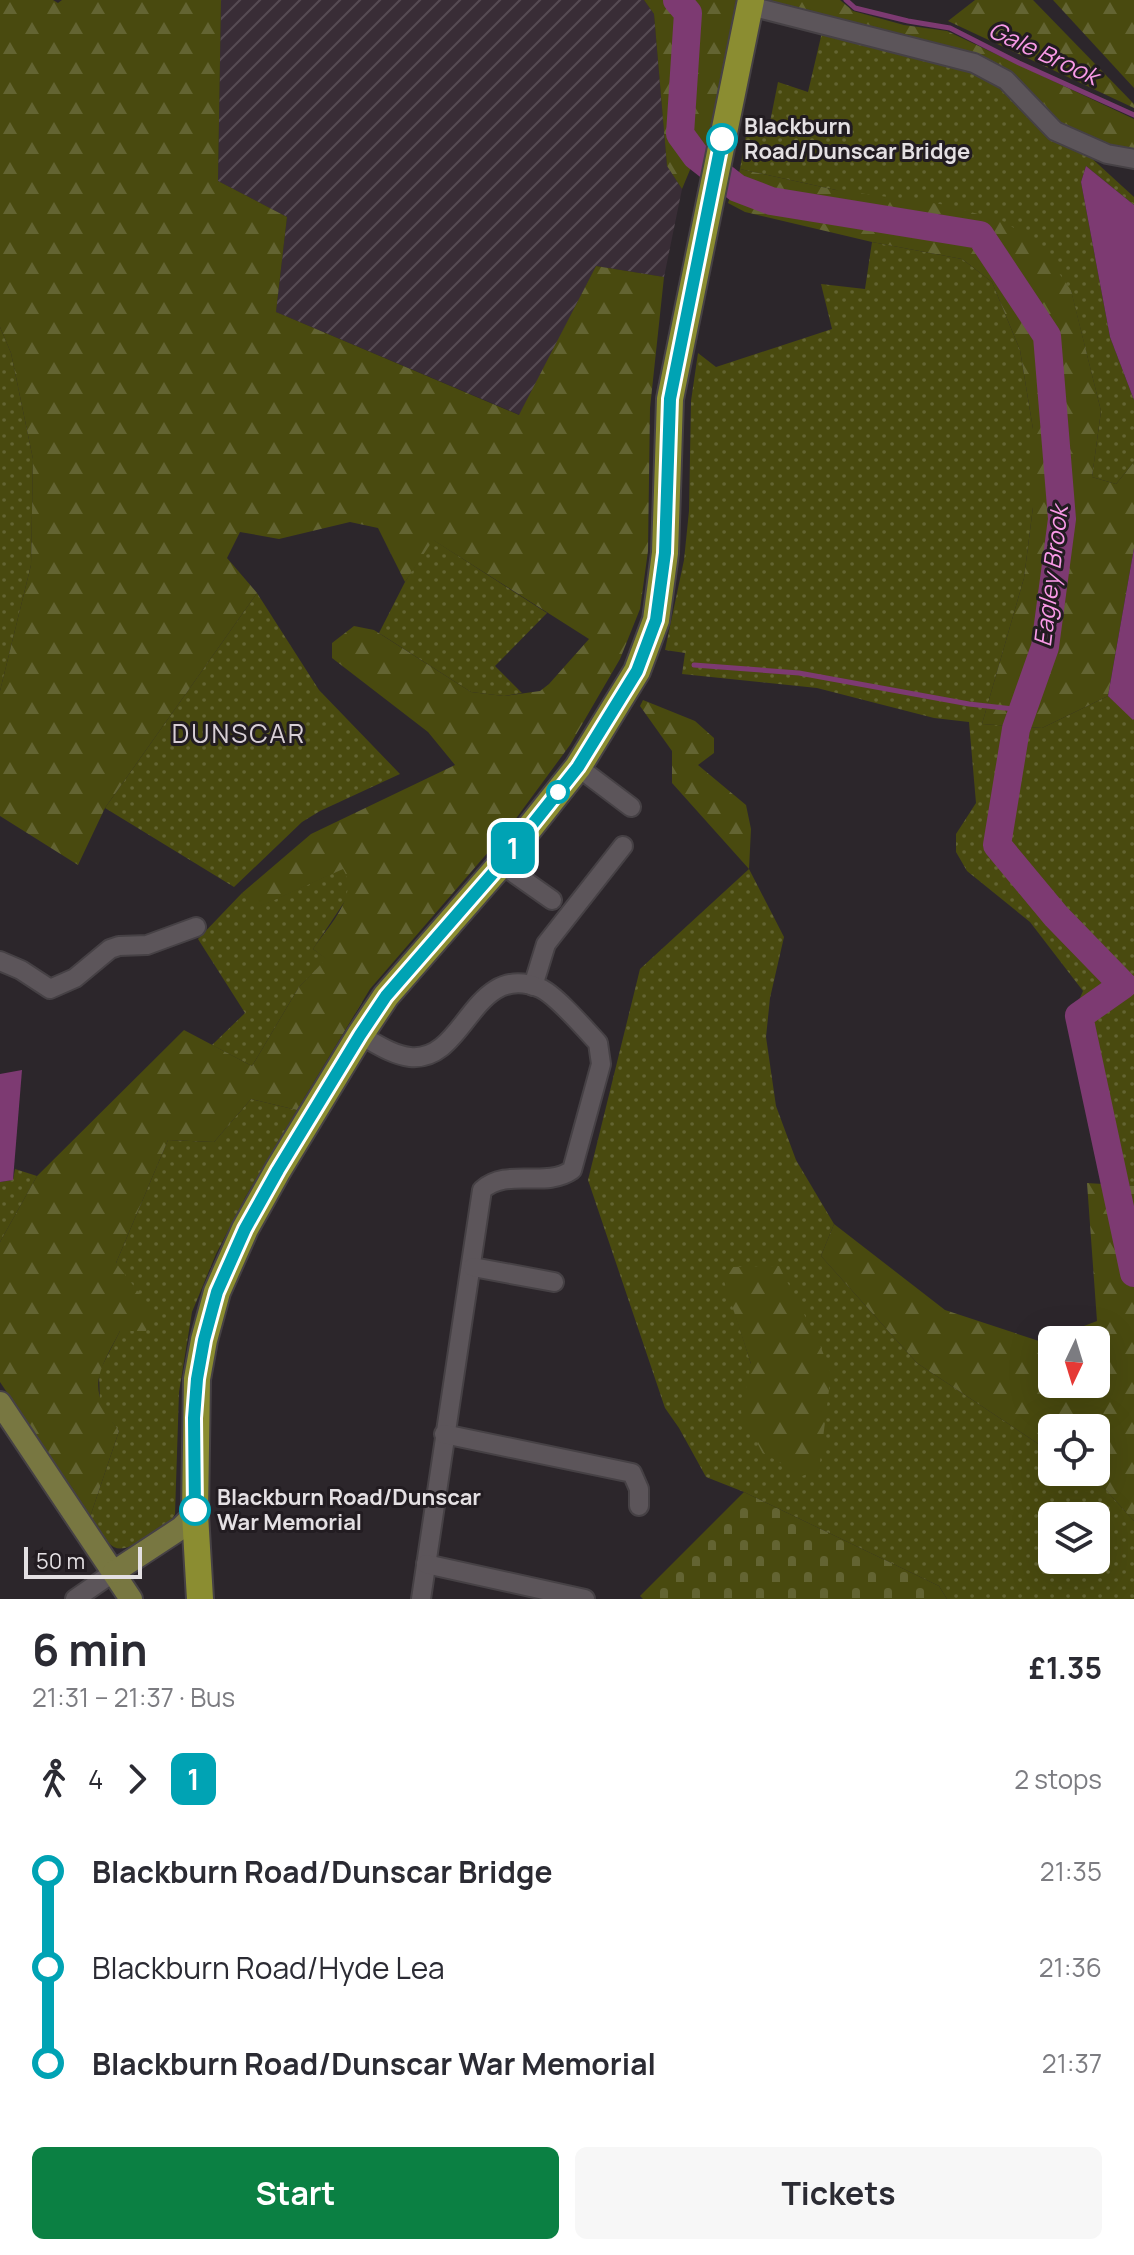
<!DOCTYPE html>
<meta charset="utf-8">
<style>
:root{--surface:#fff;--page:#f7f7f7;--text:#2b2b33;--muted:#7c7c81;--accent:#0b8043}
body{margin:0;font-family:Manrope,sans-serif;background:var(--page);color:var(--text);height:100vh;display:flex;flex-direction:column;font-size:30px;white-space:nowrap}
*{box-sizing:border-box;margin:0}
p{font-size:26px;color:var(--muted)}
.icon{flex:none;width:44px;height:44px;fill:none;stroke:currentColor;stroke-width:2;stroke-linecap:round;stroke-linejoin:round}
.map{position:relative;height:1599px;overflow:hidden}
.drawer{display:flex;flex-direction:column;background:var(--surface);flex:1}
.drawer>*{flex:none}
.badge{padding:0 16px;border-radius:12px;font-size:28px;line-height:52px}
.needle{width:52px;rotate:184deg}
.buttons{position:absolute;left:1038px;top:1326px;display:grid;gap:16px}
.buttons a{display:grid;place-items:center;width:72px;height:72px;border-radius:12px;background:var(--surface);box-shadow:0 8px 32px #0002;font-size:40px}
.scale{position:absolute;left:24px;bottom:20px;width:118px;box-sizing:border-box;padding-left:8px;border:4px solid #e4e0e3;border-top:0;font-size:22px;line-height:28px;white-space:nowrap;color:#e4e0e3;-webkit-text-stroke:6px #221c21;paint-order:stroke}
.map>.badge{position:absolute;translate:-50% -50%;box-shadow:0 0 0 4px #fff}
.legs{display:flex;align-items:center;gap:12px;height:88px;padding:0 32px;font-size:26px}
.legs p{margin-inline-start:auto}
.headline{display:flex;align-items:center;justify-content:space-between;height:136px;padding:0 32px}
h1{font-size:44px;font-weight:700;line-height:60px}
.primary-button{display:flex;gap:16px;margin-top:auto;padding:16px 32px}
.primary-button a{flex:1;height:92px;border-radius:12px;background:var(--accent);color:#fff;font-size:32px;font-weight:700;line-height:92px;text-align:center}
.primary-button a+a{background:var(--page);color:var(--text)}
ul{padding:0 32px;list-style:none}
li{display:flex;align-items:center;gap:28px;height:96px;font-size:30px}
li i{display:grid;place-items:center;width:12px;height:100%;margin:0 10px;background:currentColor}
li i::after{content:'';width:20px;height:20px;margin:-10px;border:6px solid;border-radius:50%;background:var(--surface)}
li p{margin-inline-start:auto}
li:first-child i{background:linear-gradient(#0000 50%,currentColor 0)}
li:last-child i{background:linear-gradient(currentColor 50%,#0000 0)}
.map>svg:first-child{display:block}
.industrial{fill:url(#industrial-furrows)}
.grass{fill:url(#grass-dots);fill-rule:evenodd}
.forest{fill:url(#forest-firs);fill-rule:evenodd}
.cemetery{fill:url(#cemetery-stones)}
.water{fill:#7d3a72}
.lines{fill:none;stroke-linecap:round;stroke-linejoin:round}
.stream{stroke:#7d3a72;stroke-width:5}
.river{stroke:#7d3a72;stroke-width:28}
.minor-casing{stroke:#464145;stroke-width:22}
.major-casing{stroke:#464145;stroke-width:26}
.highway-casing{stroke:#464145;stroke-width:30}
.minor{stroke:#5c555a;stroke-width:18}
.major{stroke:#787741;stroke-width:22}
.highway{stroke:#8b8d31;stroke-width:26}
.line-1-casing{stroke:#fff;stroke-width:18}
.line-1{stroke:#00a3b4;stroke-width:12}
.stop-1-dot{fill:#fff;stroke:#00a3b4;stroke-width:4}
.labels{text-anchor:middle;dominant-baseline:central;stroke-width:6;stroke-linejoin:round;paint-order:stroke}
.stop-label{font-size:22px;font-weight:bold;fill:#e4e0e3;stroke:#221c21;text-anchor:start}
.water-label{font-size:24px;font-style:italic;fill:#f99ae7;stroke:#221c21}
.quarter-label{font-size:26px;letter-spacing:2px;fill:#d8cfd6;stroke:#221c21}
</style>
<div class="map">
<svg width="1134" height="1599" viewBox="0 0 1134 1599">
<defs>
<pattern id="industrial-furrows" width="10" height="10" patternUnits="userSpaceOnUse" patternTransform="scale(2)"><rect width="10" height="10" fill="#392d36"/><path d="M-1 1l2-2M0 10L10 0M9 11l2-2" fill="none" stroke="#564b53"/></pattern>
<pattern id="grass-dots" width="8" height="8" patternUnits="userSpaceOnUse" patternTransform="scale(2)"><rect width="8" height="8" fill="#494a0f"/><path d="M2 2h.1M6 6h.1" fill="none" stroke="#636432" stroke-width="1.8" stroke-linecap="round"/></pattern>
<pattern id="forest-firs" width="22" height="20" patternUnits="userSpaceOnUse" patternTransform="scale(2)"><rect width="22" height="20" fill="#494a0f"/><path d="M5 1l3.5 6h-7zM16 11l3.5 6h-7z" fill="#636432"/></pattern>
<pattern id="cemetery-stones" width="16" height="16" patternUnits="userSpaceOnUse" patternTransform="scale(2)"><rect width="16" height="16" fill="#494a0f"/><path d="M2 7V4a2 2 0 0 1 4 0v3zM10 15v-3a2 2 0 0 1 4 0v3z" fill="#636432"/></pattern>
</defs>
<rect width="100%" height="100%" fill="#2c262b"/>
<path class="industrial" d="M221 0H644L654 14 667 166 682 189 664 277 596 266 520 415 276 312 287 217 218 181Z"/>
<g class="grass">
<path d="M823 28 972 67 1000 83 1087 154 1134 197V205L1086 166 1081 182 1110 337 1134 400V462L1116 484 1092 477 1101 411 1071 291 836 190 740 169 747 130 760 133 769 127 778 82 808 92Z"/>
<path d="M872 242 962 259 992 282 1020 350 1033 429V507L1024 578 982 724 1042 728 1108 696 1134 719V1186L1107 1184 1100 1135 1092 1127 1072 1016 1083 991 1030 922 967 871 956 852V834L976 803 969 722 934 718 817 688 682 674 685 653 665 650 684 560 689 511 691 401 698 353 716 367 832 329 821 284 865 289Z"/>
<path d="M0 327 11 353 33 459 31 565 0 691Z"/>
<path d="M432 539 547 613 495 666 522 693 504 696 471 692 379 633 405 582Z"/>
<path d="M257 593 319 690 400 774 320 811 302 822 234 887 105 808Z"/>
<path d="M344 868 348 877 349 895 313 949 327 959 299 987 252 1066 212 1045 245 1013 198 939 242 893 260 906Z"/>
<path d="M749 869 784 937 770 998 766 1037 776 1106 796 1160 834 1224 821 1256 917 1363 1052 1453V1472H1080L1104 1488 1134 1521V1599H947L939 1586 744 1492 706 1477 679 1428 665 1408 588 1180 640 969ZM724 1278 801 1476 751 1364ZM1052 1516H1096V1560H1052Z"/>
<path d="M251 1099 297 1110 246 1196 216 1254 192 1312 179 1392 175 1514C170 1524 160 1529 150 1535 113 1559 113 1550 90 1517L119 1431 100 1407 99 1372 120 1331 116 1263 168 1140 214 1142Z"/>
<path d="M15 1169 37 1176 0 1242V1182L13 1180Z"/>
</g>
<g class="forest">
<path d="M0 0H53L58 3 62 0H221L218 181 287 217 276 312 519 415 596 266 664 277 650 408 648 551 640 609 620 659 570 745 509 828 370 989 297 1110 251 1099 214 1142 168 1140 116 1263 153 1311 146 1331H120C97 1375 86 1388 119 1431L90 1517 0 1382V1242L37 1176 184 1030 252 1066 299 987 326 959 313 949C328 926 360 896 343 869L259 907 242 893 311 834 455 765 428 732 332 658V643L354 626 374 630 471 692 504 696 540 691 549 684 589 639 433 540 405 582 378 528 350 522 279 539 240 532 227 558 257 593 105 808 78 865 0 816V691L31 565 33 459 11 353 0 327Z"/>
<path d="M644 0H668L681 15 671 133 692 165 682 189 667 166 654 14Z"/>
<path d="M690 0H736L708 151 686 130 699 10Z"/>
<path d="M770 0H840L853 11 904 25 947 31 1134 119V154L1108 149 1061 127 1016 83 815 18Z"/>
<path d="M975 0H1033L1134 104V108L948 21Z"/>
<path d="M1053 0H1134V88Z"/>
<path d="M740 169 836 190 947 205 1005 222 1038 244 1071 290 1101 411 1092 477 1116 484 1134 462V548L1108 696 1042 728 982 724 1024 578 1033 507V429L1020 350 992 282 962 259 872 242 745 212 728 203Z"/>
<path d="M643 700 695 721 714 738V753L698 765 746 805 751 829 749 869 672 783V751L640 706Z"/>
<path d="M1087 1183 1134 1186V1521L1104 1488 1080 1472H1096V1428H1052V1453L917 1363 821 1256 834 1224 945 1310 1042 1342 1097 1321ZM1052 1340H1096V1384H1052Z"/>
<path d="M779 1266 820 1345 831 1374 819 1470 802 1476 762 1452 741 1412 751 1364 723 1278 733 1267Z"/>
</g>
<path class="cemetery" d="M744 1492 939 1586 947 1599H643L640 1596Z"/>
<g class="water">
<path d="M1086 166 1134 205V400L1110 337 1081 182Z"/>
<path d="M1134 548V719L1133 720 1108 696Z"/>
<path d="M22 1070 13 1180 0 1182V1074Z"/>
</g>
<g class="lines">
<g class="stream">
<path d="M846 0 855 8 908 21 950 28 1019 63 1134 115"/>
<path d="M694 665 799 673 969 704 1023 710"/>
</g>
<path class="river" d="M677 0 688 13 680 134 696 156 737 188 771 201 980 235 1047 336 1062 519 1045 647 1016 729 997 845 1056 916 1123 985 1079 1016 1134 1273"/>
<defs>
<g id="minor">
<path d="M750 6 974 63 1006 80 1055 131 1107 154 1134 159"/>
<path d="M578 767 631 807"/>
<path d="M501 864 552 900"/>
<path d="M0 961 21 970 50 989 75 978 110 949 119 946 147 945 196 927"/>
<path d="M533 986 546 944 623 846"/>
<path d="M360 1035C375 1043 392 1055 410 1057 466 1063 472 960 540 988 555 994 586 1030 598 1043L601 1064 572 1170C545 1189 507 1167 482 1190L421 1599"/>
<path d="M473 1267 554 1282"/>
<path d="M444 1434 632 1473 639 1489V1506"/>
<path d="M426 1564 585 1599"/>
<path d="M75 1599 114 1572"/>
</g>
<g id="major">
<path d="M0 1403 131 1599"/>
<path d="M114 1572 181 1528 195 1514"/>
</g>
<path id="highway" d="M200 1599 195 1514 197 1379 204 1340 217 1292 245 1229 278 1170 360 1035 386 996 501 864 578 767 637 671 656 620 665 553 670 399 751 0"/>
</defs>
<use href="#minor" class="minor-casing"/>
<use href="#major" class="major-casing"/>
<use href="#highway" class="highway-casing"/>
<use href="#minor" class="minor"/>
<use href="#major" class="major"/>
<use href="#highway" class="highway"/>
</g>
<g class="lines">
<defs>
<path id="line-1" d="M195 1510 194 1418 197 1379 204 1340 217 1292 245 1229 278 1170 360 1035 386 996 501 864 578 767 637 671 656 620 665 553 670 399 722 139"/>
</defs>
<use href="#line-1" class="line-1-casing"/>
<use href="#line-1" class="line-1"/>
</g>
<g class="stop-1-dot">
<circle cx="722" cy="139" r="14"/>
<circle cx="558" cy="792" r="10"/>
<circle cx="195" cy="1510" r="14"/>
</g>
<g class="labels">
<g class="stop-label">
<text x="744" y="126">Blackburn<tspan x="744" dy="25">Road/Dunscar Bridge</tspan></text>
<text x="217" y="1497">Blackburn Road/Dunscar<tspan x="217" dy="25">War Memorial</tspan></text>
</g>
<g class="water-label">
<text transform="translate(1044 52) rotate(25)">Gale Brook</text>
<text transform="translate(1050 576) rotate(-83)">Eagley Brook</text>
</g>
<g class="quarter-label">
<text x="239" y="733">DUNSCAR</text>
</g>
</g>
</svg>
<div class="buttons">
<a><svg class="needle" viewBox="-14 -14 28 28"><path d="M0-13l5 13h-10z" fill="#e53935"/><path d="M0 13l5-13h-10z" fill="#7c7c81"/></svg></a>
<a><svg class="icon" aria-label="locate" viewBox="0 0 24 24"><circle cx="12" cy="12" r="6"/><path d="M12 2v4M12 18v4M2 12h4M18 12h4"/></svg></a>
<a><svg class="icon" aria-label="layers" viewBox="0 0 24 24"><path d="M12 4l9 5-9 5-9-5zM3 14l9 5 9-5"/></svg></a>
</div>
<div class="scale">50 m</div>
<b class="badge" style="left:513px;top:848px;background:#00a3b4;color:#fff">1</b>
</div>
<section class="drawer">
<div class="headline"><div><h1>6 min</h1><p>21:31 – 21:37 · Bus</p></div><b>£1.35</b></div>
<div class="legs"><svg class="icon" aria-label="walk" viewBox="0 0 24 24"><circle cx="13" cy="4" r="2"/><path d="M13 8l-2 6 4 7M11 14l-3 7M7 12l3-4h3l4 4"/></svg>4<svg class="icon" aria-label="forward" viewBox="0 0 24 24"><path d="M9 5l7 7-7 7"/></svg><b class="badge" style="background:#00a3b4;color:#fff">1</b><p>2 stops</p></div>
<ul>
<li><i style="color:#00a3b4"></i><b>Blackburn Road/Dunscar Bridge</b><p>21:35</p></li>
<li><i style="color:#00a3b4"></i><span>Blackburn Road/Hyde Lea</span><p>21:36</p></li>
<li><i style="color:#00a3b4"></i><b>Blackburn Road/Dunscar War Memorial</b><p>21:37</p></li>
</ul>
<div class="primary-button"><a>Start</a><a>Tickets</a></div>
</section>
